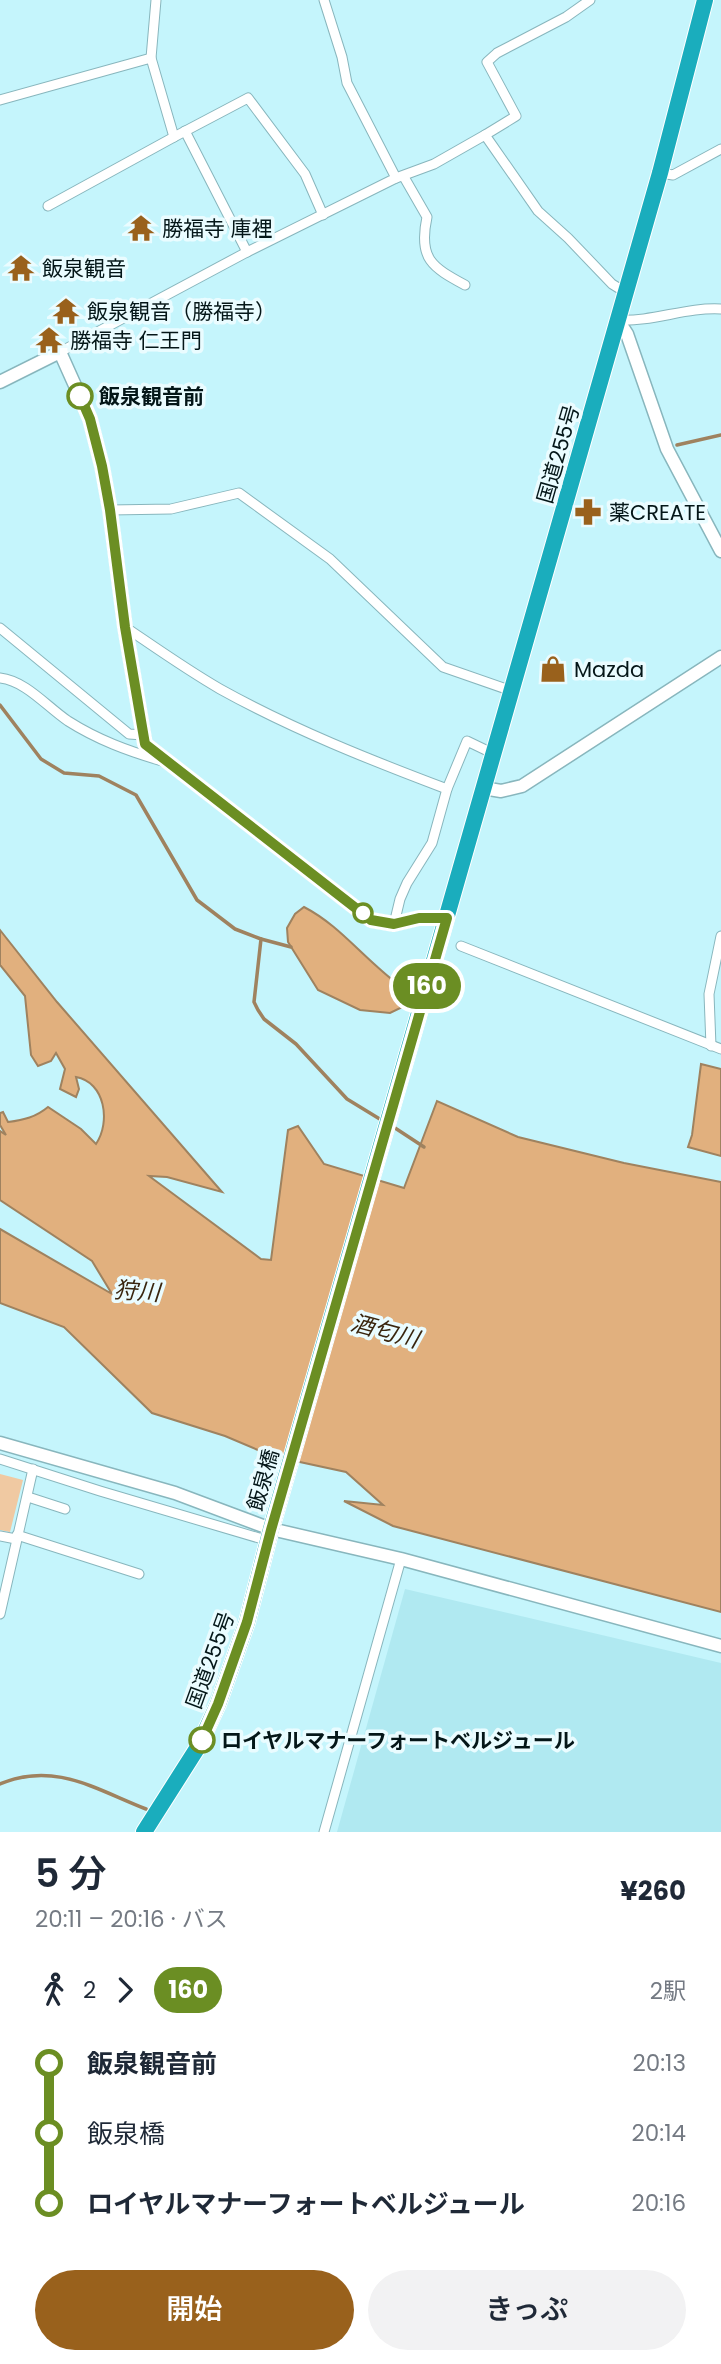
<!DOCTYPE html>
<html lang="ja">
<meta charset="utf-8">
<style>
:root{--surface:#fff;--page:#f2f2f3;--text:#1f2937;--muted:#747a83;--accent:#99611c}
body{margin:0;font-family:Poppins,"Noto Sans JP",sans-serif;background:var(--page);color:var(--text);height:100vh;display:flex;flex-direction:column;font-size:26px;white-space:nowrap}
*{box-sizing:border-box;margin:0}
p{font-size:23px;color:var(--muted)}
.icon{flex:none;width:38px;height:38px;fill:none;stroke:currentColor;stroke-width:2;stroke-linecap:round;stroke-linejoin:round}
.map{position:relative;height:1832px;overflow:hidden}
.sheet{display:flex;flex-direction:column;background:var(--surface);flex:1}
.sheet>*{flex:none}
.badge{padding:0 14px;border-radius:23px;font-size:24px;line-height:46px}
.map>.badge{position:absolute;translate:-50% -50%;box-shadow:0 0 0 4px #fff}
.legs{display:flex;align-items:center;gap:10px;height:77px;padding:0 35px;font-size:23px}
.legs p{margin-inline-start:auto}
.overview{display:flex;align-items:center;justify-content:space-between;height:119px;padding:0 35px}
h1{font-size:38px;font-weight:600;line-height:52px}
.action{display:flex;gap:14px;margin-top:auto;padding:14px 35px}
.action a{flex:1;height:80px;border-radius:42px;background:var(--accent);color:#fff;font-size:28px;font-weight:600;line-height:80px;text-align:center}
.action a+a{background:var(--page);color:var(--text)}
ul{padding:0 35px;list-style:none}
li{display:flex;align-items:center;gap:24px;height:70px;font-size:26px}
li i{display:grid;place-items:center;width:10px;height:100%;margin:0 9px;background:currentColor}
li i::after{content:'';width:18px;height:18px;margin:-9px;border:5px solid;border-radius:50%;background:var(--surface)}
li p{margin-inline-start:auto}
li:first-child i{background:linear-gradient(#0000 50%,currentColor 0)}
li:last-child i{background:linear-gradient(currentColor 50%,#0000 0)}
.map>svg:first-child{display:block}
.built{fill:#b0e9f1}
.green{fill:#f0c9a2}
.water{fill:#e1b07e;stroke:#9f825f;stroke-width:2}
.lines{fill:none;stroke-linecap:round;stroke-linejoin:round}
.stream{stroke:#9f825f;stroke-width:3.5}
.street-casing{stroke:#88b6bd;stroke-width:11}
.secondary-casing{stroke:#88b6bd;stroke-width:15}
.highway-casing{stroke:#fff;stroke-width:18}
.street{stroke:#fff;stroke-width:9}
.secondary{stroke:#fff;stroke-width:12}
.highway{stroke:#1aadbd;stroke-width:16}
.line-1-casing{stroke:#fff;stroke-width:16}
.line-1{stroke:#6b8e23;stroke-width:10}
.stop-1-dot{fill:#fff;stroke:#6b8e23;stroke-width:3.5}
.labels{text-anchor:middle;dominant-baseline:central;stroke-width:7;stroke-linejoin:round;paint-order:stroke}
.poi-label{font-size:21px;fill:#041618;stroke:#eafcff;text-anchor:start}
.stop-label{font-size:21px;font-weight:bold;fill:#041618;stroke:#eafcff;text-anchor:start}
.street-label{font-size:21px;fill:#041618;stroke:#eafcff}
.water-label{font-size:23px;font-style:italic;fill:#39250e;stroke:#eafcff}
</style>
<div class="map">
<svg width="721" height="1832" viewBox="0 0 721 1832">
<rect width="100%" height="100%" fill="#c5f5fc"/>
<path class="built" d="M405 1589 721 1663V1832H337Z"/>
<path class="green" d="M0 1474 23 1480 10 1532 0 1530Z"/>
<g class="water">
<path d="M304 907C335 923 356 949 382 971 393 981 406 990 417 1000L390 1013 360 1010 318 990 288 942 287 928 295 914Z"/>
<path d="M0 930 57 1002 222 1192 167 1177 149 1176 261 1259 271 1260 288 1130 298 1126 324 1164 404 1188 437 1101 518 1137 624 1163 721 1182V1612L393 1526 344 1501 383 1505 346 1472 272 1456 225 1436 152 1413 64 1327 0 1303V1229L112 1294 92 1261 0 1200V1131L6 1135 0 1125V1113L3 1112 8 1122C24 1120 36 1117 48 1107L81 1129 96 1144C111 1122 105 1082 76 1077L79 1089 76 1097 60 1089 65 1069 56 1053 51 1061 38 1066 31 1055 25 996 0 965Z"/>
<path d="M701 1064 721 1069V1156L688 1147 692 1135Z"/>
</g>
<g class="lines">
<g class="stream">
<path d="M677 445 721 435"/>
<path d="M0 705 41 759 64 773 99 776 136 795 197 900 235 929 261 939 254 1002 258 1010 264 1019 296 1044 347 1099 383 1121"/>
<path d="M261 939 291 947"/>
<path d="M392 1126 424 1147"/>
<path d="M0 1784C54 1761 95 1789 146 1809"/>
</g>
<defs>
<g id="street">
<path d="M156 0 151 58 174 137 248 98 305 174 323 215"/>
<path d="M0 100 151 58"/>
<path d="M185 131 247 252"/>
<path d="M485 135 516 116 487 62 497 53 566 17 590 0"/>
<path d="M660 173 673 175 721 149"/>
<path d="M404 177 427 217C418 259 432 267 465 285"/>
<path d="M396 178 434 164 485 135 538 211 568 238 612 284 625 292"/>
<path d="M48 206 174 137"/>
<path d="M618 320C653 322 686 307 721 309"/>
<path d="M60 352 247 252 396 178 347 83 342 57 324 0"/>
<path d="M110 510 171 509 239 493 330 559 443 667 512 691"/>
<path d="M125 627C156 648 187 670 220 689 292 729 370 760 447 789L467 741 494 754"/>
<path d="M0 628 129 734 143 735"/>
<path d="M0 678C26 681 46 706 68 721 98 740 128 751 162 761"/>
<path d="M394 924 400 899 407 883 432 843 447 789"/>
<path d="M461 946 721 1049"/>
<path d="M711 1046 709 994 721 936"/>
<path d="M0 1459 100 1491 269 1541"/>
<path d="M28 1497 65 1509"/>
<path d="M17 1535 139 1574"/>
<path d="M0 1536 16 1539"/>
<path d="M0 1614 33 1469"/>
<path d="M324 1832 401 1559"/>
</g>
<g id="secondary">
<path d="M618 320 627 334 667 449 721 551"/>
<path d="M0 382 60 352 90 419 102 466 110 510 125 627 145 744 371 920 394 924 419 918H447"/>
<path d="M483 788 501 791 522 786 721 657"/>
<path d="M0 1443 175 1493 271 1529 401 1559 721 1646"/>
</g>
<path id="highway" d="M144 1832 198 1747 218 1704 247 1622 271 1529 660 173 705 0"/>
</defs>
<use href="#street" class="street-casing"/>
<use href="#secondary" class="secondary-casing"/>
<use href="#highway" class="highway-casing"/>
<use href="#street" class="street"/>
<use href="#secondary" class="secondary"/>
<use href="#highway" class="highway"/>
</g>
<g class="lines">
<defs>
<path id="line-1" d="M80 396 90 419 102 466 110 510 125 627 145 744 371 920 394 924 419 918H447L271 1530 247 1622 218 1704 202 1740"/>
</defs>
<use href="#line-1" class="line-1-casing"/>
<use href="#line-1" class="line-1"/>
</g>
<defs>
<symbol id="temple-bare" viewBox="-9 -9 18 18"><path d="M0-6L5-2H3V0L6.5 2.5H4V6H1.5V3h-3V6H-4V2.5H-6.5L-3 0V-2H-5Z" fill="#99611c" stroke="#eafcff" stroke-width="2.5" paint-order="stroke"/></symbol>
<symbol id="pharmacy-bare" viewBox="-9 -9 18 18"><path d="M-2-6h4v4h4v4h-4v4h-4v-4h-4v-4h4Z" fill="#99611c" stroke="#eafcff" stroke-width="2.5" paint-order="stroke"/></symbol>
<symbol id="shop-bare" viewBox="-9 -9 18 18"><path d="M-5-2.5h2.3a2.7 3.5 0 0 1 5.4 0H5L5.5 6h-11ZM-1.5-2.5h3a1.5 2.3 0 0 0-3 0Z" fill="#99611c" stroke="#eafcff" stroke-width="2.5" paint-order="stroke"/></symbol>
</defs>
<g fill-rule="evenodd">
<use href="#temple-bare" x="122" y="209" width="38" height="38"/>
<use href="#temple-bare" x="2" y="249" width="38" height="38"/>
<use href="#temple-bare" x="47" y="292" width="38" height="38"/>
<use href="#temple-bare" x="30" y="321" width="38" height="38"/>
<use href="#pharmacy-bare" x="569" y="493" width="38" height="38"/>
<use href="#shop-bare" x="534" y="650" width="38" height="38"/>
</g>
<g class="stop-1-dot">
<circle cx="80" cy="396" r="12"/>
<circle cx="363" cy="913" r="9"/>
<circle cx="202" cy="1740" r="12"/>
</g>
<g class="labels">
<g class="poi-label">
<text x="162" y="228">勝福寺 庫裡</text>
<text x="42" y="268">飯泉観音</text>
<text x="87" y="311">飯泉観音（勝福寺）</text>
<text x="70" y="340">勝福寺 仁王門</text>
<text x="609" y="512">薬CREATE</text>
<text x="574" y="669">Mazda</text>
</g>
<g class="stop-label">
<text x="99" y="396">飯泉観音前</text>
<text x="221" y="1740">ロイヤルマナーフォートベルジュール</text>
</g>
<g class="street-label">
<text transform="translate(558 454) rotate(-74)">国道255号</text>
<text transform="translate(263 1480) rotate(-74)">飯泉橋</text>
<text transform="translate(210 1660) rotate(-70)">国道255号</text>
</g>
<g class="water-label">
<text transform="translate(137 1291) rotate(4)">狩川</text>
<text transform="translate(385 1331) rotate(15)">酒匂川</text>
</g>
</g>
</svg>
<b class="badge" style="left:427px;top:986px;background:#6b8e23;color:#fff">160</b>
</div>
<section class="sheet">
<div class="overview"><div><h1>5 分</h1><p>20:11 – 20:16 · バス</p></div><b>¥260</b></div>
<div class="legs"><svg class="icon" aria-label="walk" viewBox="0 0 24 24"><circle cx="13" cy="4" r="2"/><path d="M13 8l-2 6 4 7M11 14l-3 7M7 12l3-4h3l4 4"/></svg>2<svg class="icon" aria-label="forward" viewBox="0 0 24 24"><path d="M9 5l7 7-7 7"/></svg><b class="badge" style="background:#6b8e23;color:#fff">160</b><p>2駅</p></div>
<ul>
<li><i style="color:#6b8e23"></i><b>飯泉観音前</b><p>20:13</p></li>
<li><i style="color:#6b8e23"></i><span>飯泉橋</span><p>20:14</p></li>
<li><i style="color:#6b8e23"></i><b>ロイヤルマナーフォートベルジュール</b><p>20:16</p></li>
</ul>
<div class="action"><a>開始</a><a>きっぷ</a></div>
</section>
